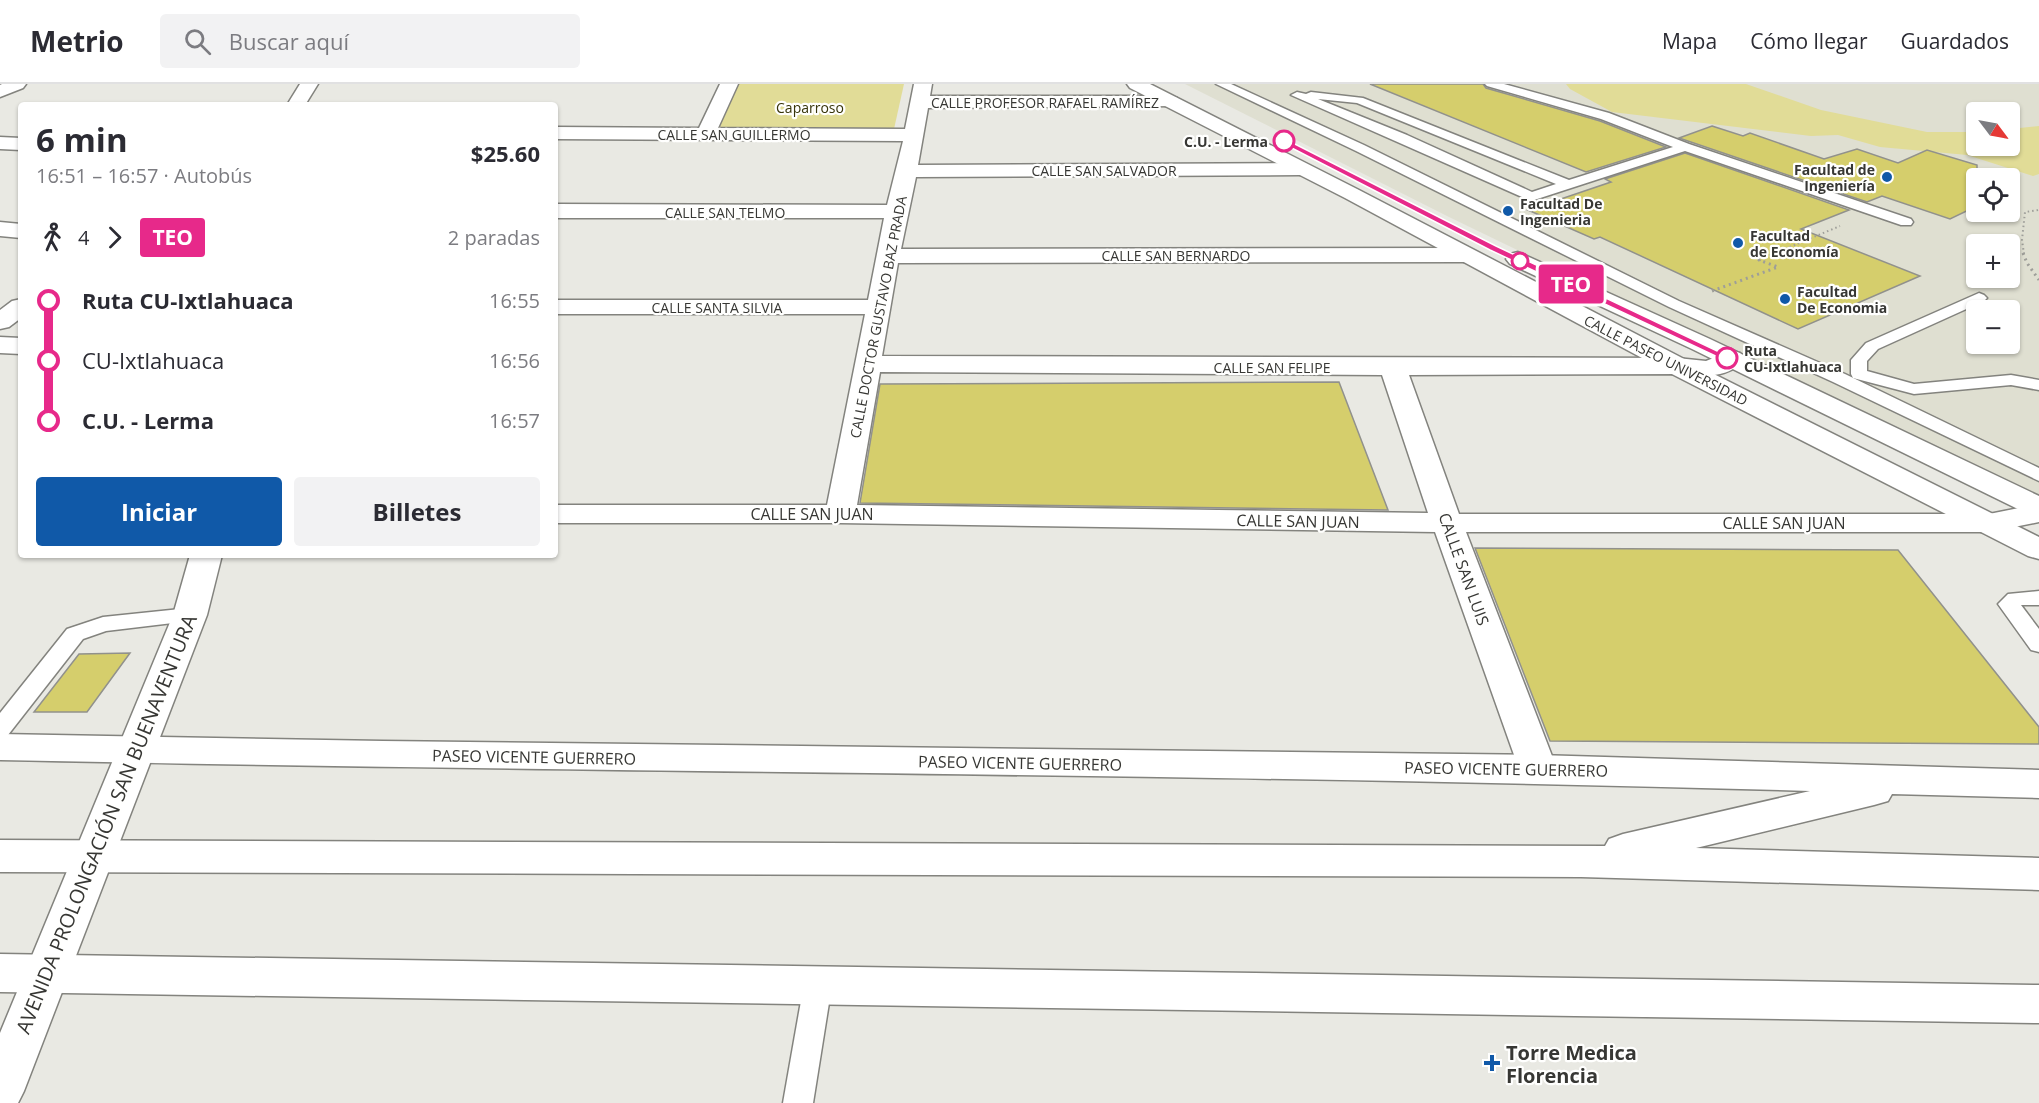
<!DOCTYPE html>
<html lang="es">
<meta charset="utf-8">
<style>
:root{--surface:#fff;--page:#f2f2f3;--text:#2b2b33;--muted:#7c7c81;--line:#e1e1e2;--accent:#1059a8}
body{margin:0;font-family:"Open Sans",sans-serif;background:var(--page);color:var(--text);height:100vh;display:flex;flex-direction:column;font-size:22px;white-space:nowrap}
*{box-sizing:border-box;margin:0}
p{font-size:20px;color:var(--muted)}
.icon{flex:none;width:33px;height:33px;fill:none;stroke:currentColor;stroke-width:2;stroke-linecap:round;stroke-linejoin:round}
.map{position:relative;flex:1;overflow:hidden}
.details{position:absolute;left:18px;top:18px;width:540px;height:456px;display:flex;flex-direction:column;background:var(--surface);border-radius:6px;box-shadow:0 2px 4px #0004}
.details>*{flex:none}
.badge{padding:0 12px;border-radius:4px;font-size:21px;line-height:39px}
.needle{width:39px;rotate:122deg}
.tools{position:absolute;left:1966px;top:18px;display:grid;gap:12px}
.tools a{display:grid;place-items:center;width:54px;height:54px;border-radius:6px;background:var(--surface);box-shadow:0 2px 4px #0004;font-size:30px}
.map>.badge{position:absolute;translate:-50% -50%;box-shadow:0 0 0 3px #fff}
.legs{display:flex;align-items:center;gap:9px;height:66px;padding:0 18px;font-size:20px}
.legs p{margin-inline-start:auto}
.headline{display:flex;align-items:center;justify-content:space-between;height:102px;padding:0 18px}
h1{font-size:33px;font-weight:700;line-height:45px}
.action{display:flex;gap:12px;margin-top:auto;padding:12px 18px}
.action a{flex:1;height:69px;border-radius:6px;background:var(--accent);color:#fff;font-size:24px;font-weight:700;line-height:69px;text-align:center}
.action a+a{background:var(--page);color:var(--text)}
ul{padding:0 18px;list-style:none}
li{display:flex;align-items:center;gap:21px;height:60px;font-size:22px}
li i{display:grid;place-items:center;width:9px;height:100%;margin:0 8px;background:currentColor}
li i::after{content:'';width:15px;height:15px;margin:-8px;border:4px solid;border-radius:50%;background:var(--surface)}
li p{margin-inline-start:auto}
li:first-child i{background:linear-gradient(#0000 50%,currentColor 0)}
li:last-child i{background:linear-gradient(currentColor 50%,#0000 0)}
header{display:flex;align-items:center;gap:36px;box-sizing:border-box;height:84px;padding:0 30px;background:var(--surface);border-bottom:2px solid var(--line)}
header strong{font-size:28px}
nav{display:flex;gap:33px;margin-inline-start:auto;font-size:21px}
.search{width:420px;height:54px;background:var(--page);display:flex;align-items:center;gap:15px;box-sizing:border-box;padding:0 21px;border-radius:6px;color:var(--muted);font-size:22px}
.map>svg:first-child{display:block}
.built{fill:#dfdfd1;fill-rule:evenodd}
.green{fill:#e1dc97}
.building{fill:#d5ce6c;stroke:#91918c;stroke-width:1.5}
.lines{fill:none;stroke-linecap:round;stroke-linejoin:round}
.service-casing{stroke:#83837e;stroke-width:3}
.minor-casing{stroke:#83837e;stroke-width:3}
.tertiary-casing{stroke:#83837e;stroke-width:3}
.secondary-casing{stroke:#83837e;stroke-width:3}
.path-far1{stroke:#9e9e99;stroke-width:2;stroke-dasharray:1.5 3;stroke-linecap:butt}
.path{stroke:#9e9e99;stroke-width:3;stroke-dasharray:2 4;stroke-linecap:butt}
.service{fill:#fff;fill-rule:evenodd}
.minor{fill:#fff;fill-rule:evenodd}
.tertiary{fill:#fff;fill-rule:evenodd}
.secondary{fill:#fff;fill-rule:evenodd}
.line-1{fill:#e7298a;stroke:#fff;stroke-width:1.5}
.stop-1-dot{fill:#fff;stroke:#e7298a;stroke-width:3}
.poi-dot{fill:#1059a8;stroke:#fffffe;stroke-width:2}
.labels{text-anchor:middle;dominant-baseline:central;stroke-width:4.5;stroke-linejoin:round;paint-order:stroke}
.far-street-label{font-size:14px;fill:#373734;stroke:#fffffe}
.far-park-label{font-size:14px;fill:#373409;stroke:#fffffe}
.far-stop-label{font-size:14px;font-weight:bold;fill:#373734;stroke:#fffffe;text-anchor:end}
.far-poi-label{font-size:14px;font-weight:bold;fill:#373734;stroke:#fffffe;text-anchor:start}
.street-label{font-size:16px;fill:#373734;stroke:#fffffe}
.near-street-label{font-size:20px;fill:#373734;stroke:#fffffe}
.near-poi-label{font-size:20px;font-weight:bold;fill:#373734;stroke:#fffffe;text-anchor:start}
</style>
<header>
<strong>Metrio</strong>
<div class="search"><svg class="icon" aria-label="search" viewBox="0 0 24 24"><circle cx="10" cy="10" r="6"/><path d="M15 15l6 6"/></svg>Buscar aquí</div>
<nav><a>Mapa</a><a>Cómo llegar</a><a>Guardados</a></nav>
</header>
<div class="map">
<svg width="2039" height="1019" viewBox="0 0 2039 1019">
<rect width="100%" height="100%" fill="#e9e9e3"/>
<path class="built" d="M1185 0H2039V418L1449 133ZM1977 28H2010V62H1977ZM1977 94H2010V128H1977ZM1977 160H2010V194H1977ZM1977 226H2010V260H1977Z"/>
<g class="green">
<path d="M739 0H904L894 45H716Z"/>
<path d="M1566 0H1746L1821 26 1927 48H1977V62H2010V45L2039 42V90L2033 92 1967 71 1880 63 1838 51 1811 52 1612 28 1570 5Z"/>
</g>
<g class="building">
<path d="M1370 0H1483L1486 4 1600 37 1666 63 1586 88Z"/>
<path d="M1712 42 1743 52 1750 49 1824 75 1857 65 1898 79 1927 66 1977 81V122L1950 135 1882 112 1867 118 1679 54Z"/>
<path d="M1685 69 1849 126 1801 145 1920 192 1798 245 1600 153 1594 155 1528 126 1611 98 1605 95Z"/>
<path d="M1339 298 1388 426 860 419 880 300Z"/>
<path d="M1475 464 1898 466 2039 643V660L1550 657Z"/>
<path d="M130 569 87 628H34L79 570Z"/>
</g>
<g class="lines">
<defs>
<g id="service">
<path d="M1216 0H1231L1364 61 1679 217 1845 290 2039 384V397L1833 298 1669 223 1356 67Z"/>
<path d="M1485 0H1504L1609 29 1689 60 1911 135 1913 138 1911 141H1901L1685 67 1531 117 1291 11 1297 8 1306 10 1311 8 1363 14 1569 96 1673 63 1601 35 1487 2ZM1318 15 1357 19 1556 100 1532 108 1407 51Z"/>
<path d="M1979 209 1984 211 1987 214 1984 217 1878 265 1867 277V287L1914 300 2011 291 2039 296V306L2011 301 1914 310 1853 294 1851 290V276L1866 259Z"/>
<path d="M2039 507V521H2021L2039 545V568L2031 566 1998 520 2008 510Z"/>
<path d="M190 524 198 526 201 531 198 536 106 547 83 555 8 651 0 653V629L67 545 103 533Z"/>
<path d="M818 888 828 891 832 900 813 1019H783L804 900 808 891Z"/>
</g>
<g id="minor">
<path d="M2 0H26L23 4 0 13V1Z"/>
<path d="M300 0H318L305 21H287Z"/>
<path d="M720 0H738L718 44 905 45 914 0H932L930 12H1170L1177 14 1179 18 1177 22 928 24 918 81 1300 79 1307 81 1310 85 1307 89 1300 91 916 93 901 165 1464 164 1472 166 1475 171 1472 176 1464 178 898 179 882 272 1677 274 1706 277 1731 267 1740 269 1744 275C1729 296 1699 292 1677 290L1409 291 1459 430H1989L2039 420V438L1989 448H1466L1557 685 1552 695 1538 699 1524 695 1519 685 1435 448 840 439H555V421H827L865 230H555V216H868L884 134H555V120L887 121 903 57 555 55V43L699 44ZM880 288 1382 291 1428 429 857 421Z"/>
<path d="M0 53 21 54V66L0 65Z"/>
<path d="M0 138 21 140V154L0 152Z"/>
<path d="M21 215V234L9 243 0 245V226L12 217Z"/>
<path d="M0 253 21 254V270L0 269Z"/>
<path d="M190 471H222L207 531 24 1007 18 1019H0V949L173 531Z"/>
</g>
<g id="tertiary">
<path d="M1127 0H1150L1359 106 1686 276 2039 453V475L2028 472 1668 288 1345 114 1130 4Z"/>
<path d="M1518 168 1710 255 2039 412V433L2028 430 1692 265 1510 180 1506 175 1510 170Z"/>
</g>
<g id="secondary">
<path d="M0 650 383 657 1538 671 2039 686V714L1892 710 1888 717 1874 721 1696 764 2039 774V806L1581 793 0 788V756L1605 762 1609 755 1623 750 1810 707C1207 689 603 689 0 676Z"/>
<path d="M0 870 2039 901V939L0 908Z"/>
</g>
</defs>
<use href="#service" class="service-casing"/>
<use href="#minor" class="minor-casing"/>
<use href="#tertiary" class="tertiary-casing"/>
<use href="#secondary" class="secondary-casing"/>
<g class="path-far1">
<path d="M1773 170 1840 142"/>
<path d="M2024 170 2022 156 2025 128 2039 126"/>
</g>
<g class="path">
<path d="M2023 169 2027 179 2039 196"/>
<path d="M1712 207 1778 183 1759 176 1776 169"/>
</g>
<use href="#service" class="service"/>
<use href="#minor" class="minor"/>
<use href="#tertiary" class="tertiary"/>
<use href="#secondary" class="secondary"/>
</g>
<path class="line-1" d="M1282 56H1287L1496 162 1732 274 1724 276 1490 166 1282 59Z"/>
<g class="stop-1-dot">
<circle cx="1284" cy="57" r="10"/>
<circle cx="1520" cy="177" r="8"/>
<circle cx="1727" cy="274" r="10"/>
</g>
<g class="poi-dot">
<circle cx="1887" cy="93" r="6"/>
<circle cx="1508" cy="127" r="6"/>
<circle cx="1738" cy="159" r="6"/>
<circle cx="1785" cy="215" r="6"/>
<path d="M1489 970h6v6h6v6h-6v6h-6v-6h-6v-6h6z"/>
</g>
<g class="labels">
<g class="far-street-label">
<text x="1045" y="18">CALLE PROFESOR RAFAEL RAMÍREZ</text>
<text x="734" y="50">CALLE SAN GUILLERMO</text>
<text x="1104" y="86">CALLE SAN SALVADOR</text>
<text x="725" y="128">CALLE SAN TELMO</text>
<text x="1176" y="171">CALLE SAN BERNARDO</text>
<text x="717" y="223">CALLE SANTA SILVIA</text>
<text transform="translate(878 233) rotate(-79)">CALLE DOCTOR GUSTAVO BAZ PRADA</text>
<text transform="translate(1666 276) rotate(27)">CALLE PASEO UNIVERSIDAD</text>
<text x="1272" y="283">CALLE SAN FELIPE</text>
</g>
<g class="far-park-label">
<text x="810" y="23">Caparroso</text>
</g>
<g class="far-stop-label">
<text x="1268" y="57">C.U. - Lerma</text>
<text x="1744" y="266" text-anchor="start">Ruta<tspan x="1744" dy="16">CU-Ixtlahuaca</tspan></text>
</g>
<g class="far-poi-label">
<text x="1875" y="85" text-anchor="end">Facultad de<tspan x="1875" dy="16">Ingeniería</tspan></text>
<text x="1520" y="119">Facultad De<tspan x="1520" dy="16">Ingenieria</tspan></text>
<text x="1750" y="151">Facultad<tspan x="1750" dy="16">de Economía</tspan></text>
<text x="1797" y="207">Facultad<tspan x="1797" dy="16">De Economia</tspan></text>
</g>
<g class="street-label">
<text x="812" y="430">CALLE SAN JUAN</text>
<text transform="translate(1298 437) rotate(1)">CALLE SAN JUAN</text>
<text x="1784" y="439">CALLE SAN JUAN</text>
<text transform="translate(1464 485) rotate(70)">CALLE SAN LUIS</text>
<text transform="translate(534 673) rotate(1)">PASEO VICENTE GUERRERO</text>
<text transform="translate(1020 679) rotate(1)">PASEO VICENTE GUERRERO</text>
<text transform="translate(1506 685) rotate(1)">PASEO VICENTE GUERRERO</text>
</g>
<g class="near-street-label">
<text transform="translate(106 740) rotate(-68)">AVENIDA PROLONGACIÓN SAN BUENAVENTURA</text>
</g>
<g class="near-poi-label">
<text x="1506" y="968">Torre Medica<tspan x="1506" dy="23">Florencia</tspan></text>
</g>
</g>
</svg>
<div class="tools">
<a><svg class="needle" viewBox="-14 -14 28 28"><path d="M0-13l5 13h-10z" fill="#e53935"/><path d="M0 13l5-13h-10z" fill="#7c7c81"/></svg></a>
<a><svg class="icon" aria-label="locate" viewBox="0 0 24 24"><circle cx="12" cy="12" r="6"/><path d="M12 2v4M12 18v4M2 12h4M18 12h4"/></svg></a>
<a>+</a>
<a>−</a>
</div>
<b class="badge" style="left:1571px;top:200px;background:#e7298a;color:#fff">TEO</b>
<section class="details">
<div class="headline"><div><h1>6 min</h1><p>16:51 – 16:57 · Autobús</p></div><b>$25.60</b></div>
<div class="legs"><svg class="icon" aria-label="walk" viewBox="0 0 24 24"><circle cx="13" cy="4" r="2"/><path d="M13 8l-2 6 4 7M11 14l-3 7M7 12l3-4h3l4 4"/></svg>4<svg class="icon" aria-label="forward" viewBox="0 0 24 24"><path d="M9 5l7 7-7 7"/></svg><b class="badge" style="background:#e7298a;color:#fff">TEO</b><p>2 paradas</p></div>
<ul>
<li><i style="color:#e7298a"></i><b>Ruta CU-Ixtlahuaca</b><p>16:55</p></li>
<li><i style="color:#e7298a"></i><span>CU-Ixtlahuaca</span><p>16:56</p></li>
<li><i style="color:#e7298a"></i><b>C.U. - Lerma</b><p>16:57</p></li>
</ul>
<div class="action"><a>Iniciar</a><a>Billetes</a></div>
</section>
</div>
